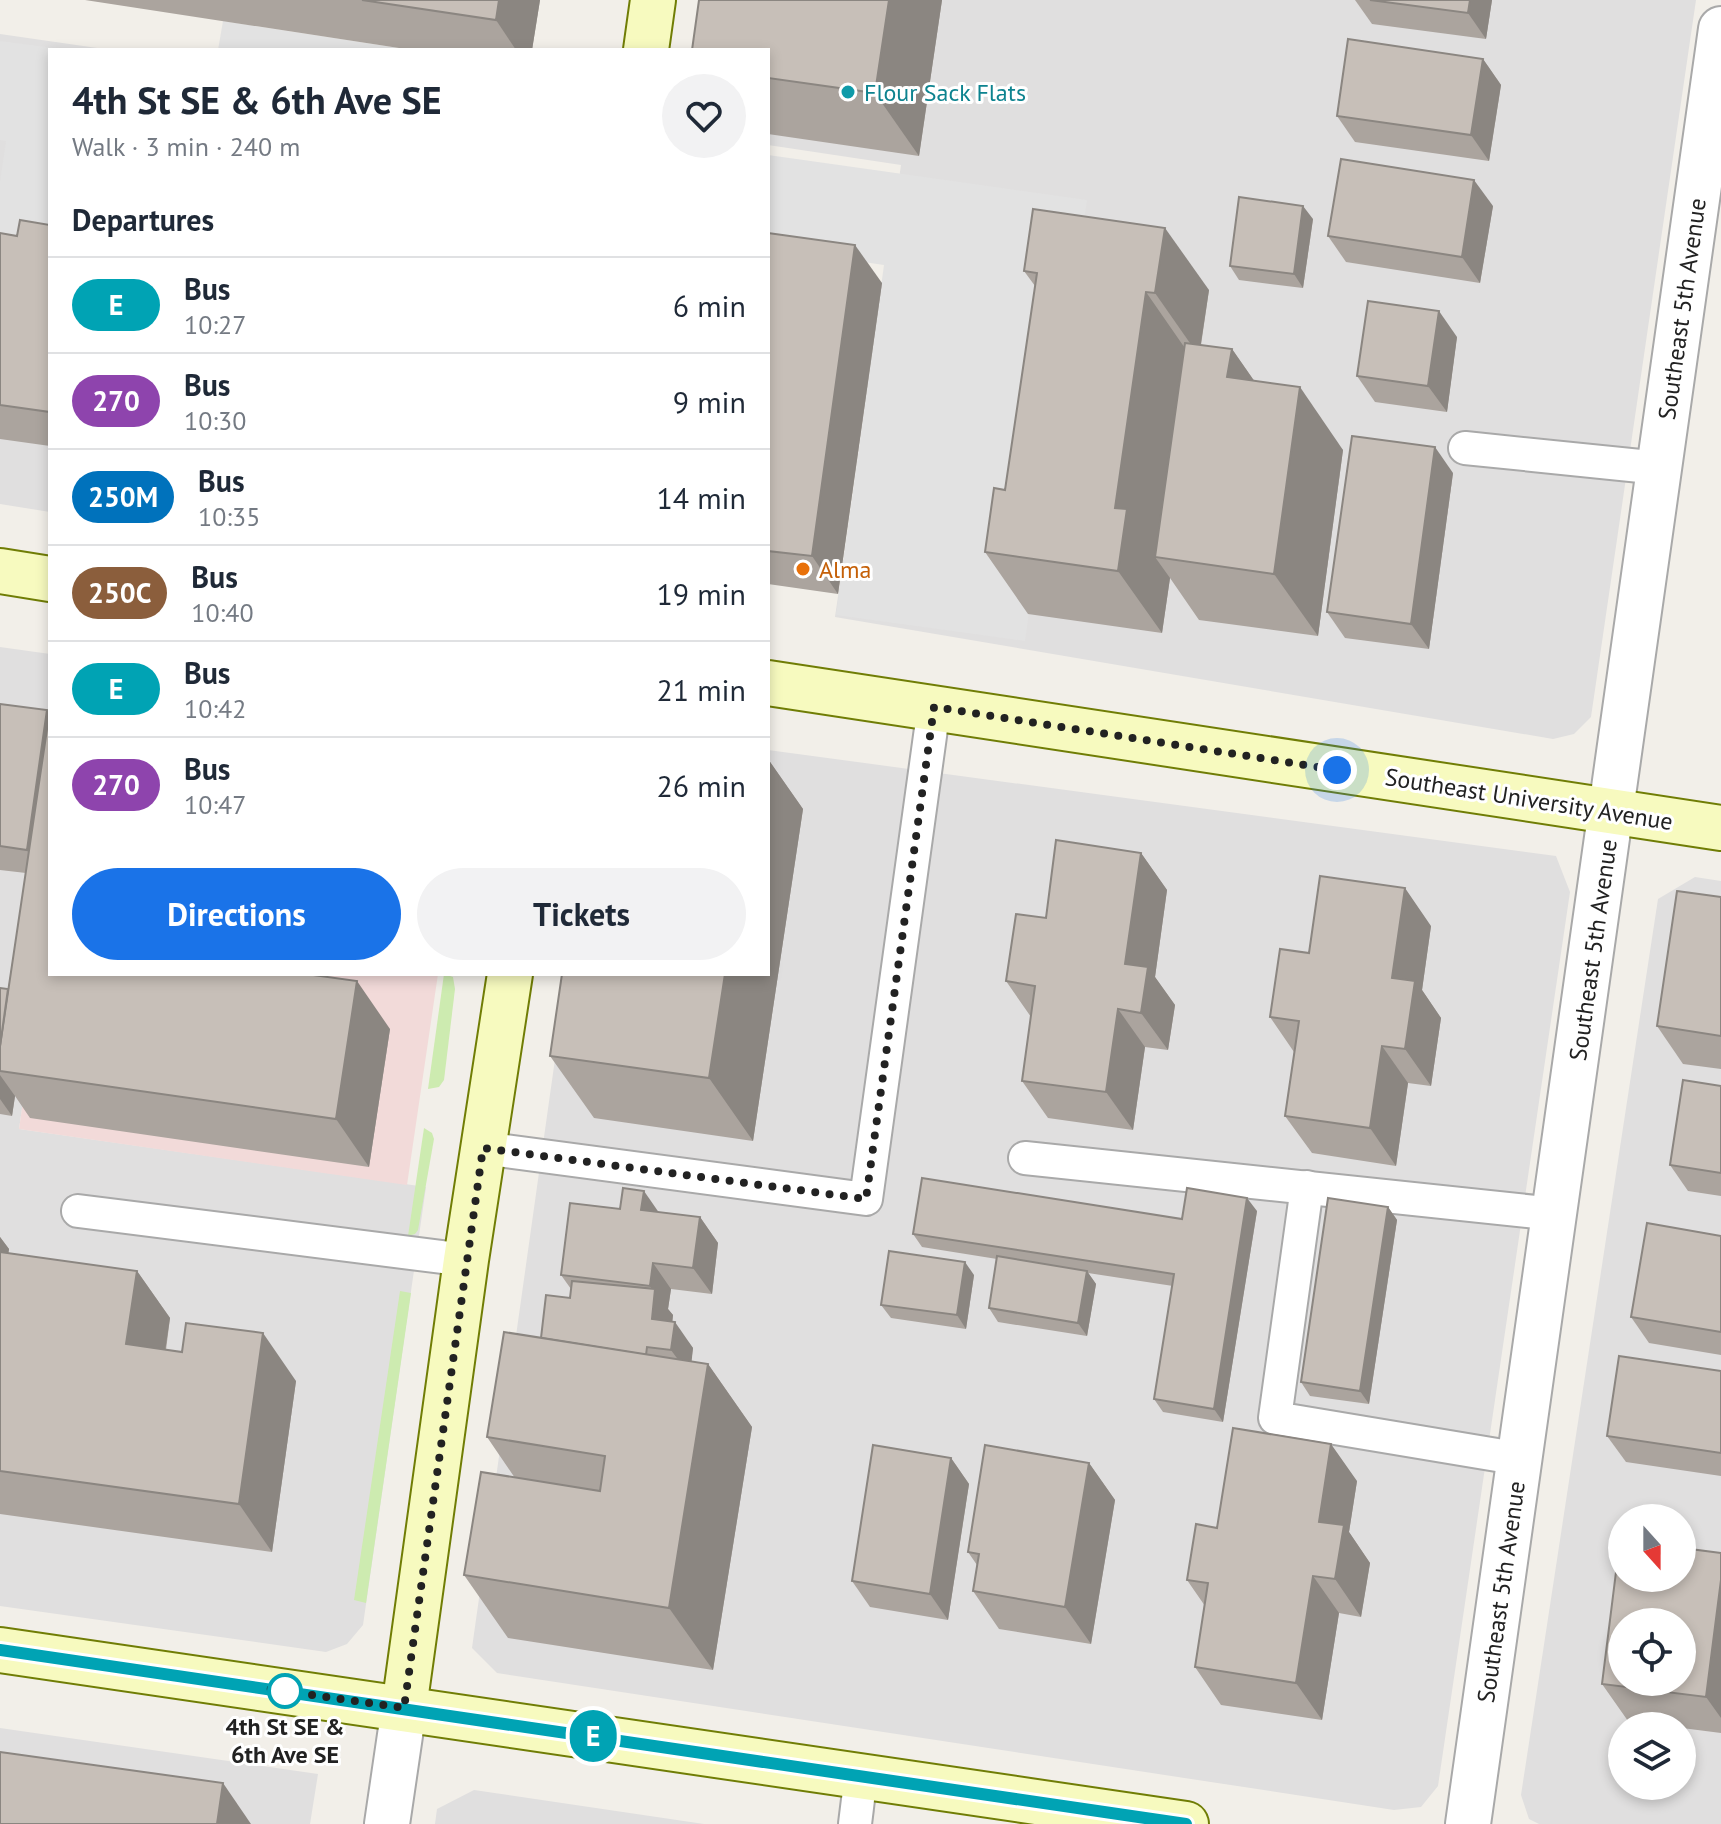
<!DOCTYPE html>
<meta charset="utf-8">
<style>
:root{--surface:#fff;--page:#f2f2f3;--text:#1f2937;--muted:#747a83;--line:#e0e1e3;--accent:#1a73e8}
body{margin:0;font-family:"PT Sans",sans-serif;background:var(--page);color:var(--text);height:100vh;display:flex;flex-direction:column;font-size:30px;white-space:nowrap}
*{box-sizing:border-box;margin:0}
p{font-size:26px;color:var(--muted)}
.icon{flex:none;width:44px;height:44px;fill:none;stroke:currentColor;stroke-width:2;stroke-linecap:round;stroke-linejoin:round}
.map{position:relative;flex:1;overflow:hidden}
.drawer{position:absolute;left:48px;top:48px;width:722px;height:928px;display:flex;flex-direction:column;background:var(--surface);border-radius:0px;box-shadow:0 4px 12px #0003}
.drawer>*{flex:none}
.badge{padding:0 16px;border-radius:26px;font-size:28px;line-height:52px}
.needle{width:52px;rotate:159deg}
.fabs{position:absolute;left:1608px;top:1504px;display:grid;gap:16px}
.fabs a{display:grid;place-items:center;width:88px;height:88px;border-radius:50%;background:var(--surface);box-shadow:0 4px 12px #0003;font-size:40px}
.you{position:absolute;width:40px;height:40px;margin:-20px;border:6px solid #fff;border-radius:50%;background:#1a73e8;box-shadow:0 0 0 12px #1a73e833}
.map>.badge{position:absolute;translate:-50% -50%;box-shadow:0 0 0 4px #fff}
h2{padding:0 24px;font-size:30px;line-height:72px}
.round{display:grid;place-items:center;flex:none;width:84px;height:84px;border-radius:42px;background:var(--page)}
.head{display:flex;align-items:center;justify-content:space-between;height:136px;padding:0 24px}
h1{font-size:38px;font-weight:800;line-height:60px}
.primary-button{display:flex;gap:16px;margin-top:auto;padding:16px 24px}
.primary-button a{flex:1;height:92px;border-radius:48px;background:var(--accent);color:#fff;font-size:32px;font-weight:800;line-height:92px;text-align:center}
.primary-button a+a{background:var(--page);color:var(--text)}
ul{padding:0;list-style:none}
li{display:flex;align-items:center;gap:24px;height:96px;padding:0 24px;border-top:2px solid var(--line)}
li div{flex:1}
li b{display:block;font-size:30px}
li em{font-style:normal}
li .badge{min-width:88px;font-weight:700;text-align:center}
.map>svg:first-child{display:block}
.residential{fill:#e0dfdf;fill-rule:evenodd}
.commercial{fill:#f2dad9}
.garden{fill:#cdebb0}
.parking{fill:#e2e2e2}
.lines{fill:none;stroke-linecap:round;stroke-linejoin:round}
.lane-casing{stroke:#a9a9a9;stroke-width:36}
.street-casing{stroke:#a9a9a9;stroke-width:48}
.secondary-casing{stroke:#707d05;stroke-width:48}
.lane{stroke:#fff;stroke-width:32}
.street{stroke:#fff;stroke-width:44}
.secondary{stroke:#f7fabf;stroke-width:44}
.wall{fill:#aba49e}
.shaded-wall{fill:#8b8681}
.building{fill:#c7bfb8;stroke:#8b8681;stroke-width:2;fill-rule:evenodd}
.line-casing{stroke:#fff;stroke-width:18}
.line{stroke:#00a3b4;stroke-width:12}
.walk{stroke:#222;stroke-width:8;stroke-dasharray:0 14.4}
.culture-dot{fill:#0f9aa8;stroke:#fff;stroke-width:3}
.food-dot{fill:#e8710a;stroke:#fff;stroke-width:3}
.stop-dot{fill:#fff;stroke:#00a3b4;stroke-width:4}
.labels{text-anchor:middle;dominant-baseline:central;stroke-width:6;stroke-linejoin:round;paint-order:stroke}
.culture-label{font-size:24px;fill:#0d838f;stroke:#fff;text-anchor:start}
.street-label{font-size:24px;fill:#222;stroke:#fff}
.food-label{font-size:24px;fill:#c56008;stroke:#fff;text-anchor:start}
.stop-label{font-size:24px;font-weight:bold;fill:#222;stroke:#fff}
</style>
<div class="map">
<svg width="1721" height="1824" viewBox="0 0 1721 1824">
<rect width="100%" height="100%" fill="#f2efe9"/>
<g class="residential">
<path d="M719 0H1696L1591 717 1574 734 1553 739 835 617 901 165 768 145V50H712Z"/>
<path d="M0 34 111 50H50V512L0 504Z"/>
<path d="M0 647 50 654V918L19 1129 426 1187 363 1625 347 1644 326 1652 0 1606Z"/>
<path d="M768 750 1556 856 1570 892 1438 1786 1421 1807 1394 1810 497 1673 472 1648 567 974H768Z"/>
<path d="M1695 877 1721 881V1824H1539L1529 1819 1521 1795 1658 899ZM1622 1518H1682V1578H1622ZM1622 1622H1682V1682H1622ZM1622 1726H1682V1786H1622Z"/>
<path d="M0 1728 318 1774 310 1824H0Z"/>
<path d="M474 1790 704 1824H435L437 1809Z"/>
</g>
<path class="commercial" d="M50 918V974H438L407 1185 19 1129Z"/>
<g class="garden">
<path d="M444 974 453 977 455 989 444 1080 439 1087 428 1089Z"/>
<path d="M424 1128 432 1133 434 1139 418 1230 415 1234 408 1236Z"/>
<path d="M400 1291 411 1293 366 1603 354 1600Z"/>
</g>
<g class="parking">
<path d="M223 21 412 50H218Z"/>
<path d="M0 41 69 50H50V255L0 248V182L6 141 0 140Z"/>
<path d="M768 155 1087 200 1025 641 836 615 884 265 768 248Z"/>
</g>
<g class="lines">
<defs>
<g id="lane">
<path d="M1465 448 1660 468"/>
<path d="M483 1148 866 1199 934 707"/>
<path d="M1025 1158 1555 1214"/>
<path d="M1307 1187 1275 1418 1521 1459"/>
<path d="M78 1211 466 1260"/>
<path d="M855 1824 861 1775"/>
</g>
<g id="street">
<path d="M387 1824 404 1708"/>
<path d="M1468 1824 1721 29"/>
</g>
<g id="secondary">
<path d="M646 50 653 0"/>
<path d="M0 571 50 579"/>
<path d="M768 683 1721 828"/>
<path d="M0 1650 1186 1824"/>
<path d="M404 1708 466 1260 510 974"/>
</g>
</defs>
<use href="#lane" class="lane-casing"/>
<use href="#street" class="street-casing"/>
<use href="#secondary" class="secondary-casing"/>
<use href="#lane" class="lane"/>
<use href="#street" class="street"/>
<use href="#secondary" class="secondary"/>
</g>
<g class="wall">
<path d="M85 0H540L532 50H412Z"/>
<path d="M699 0H942L919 156 768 134V50Z"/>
<path d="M1355 0H1492L1486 39 1372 24Z"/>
<path d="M1483 59 1501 85 1489 161 1355 142 1337 116Z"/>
<path d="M1493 206 1480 283 1346 262 1328 236Z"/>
<path d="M1313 219 1303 288 1239 280 1230 266Z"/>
<path d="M50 225V446L0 439V233L17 236Z"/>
<path d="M768 233 882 283 838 594 768 584Z"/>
<path d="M1024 271 1209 290 1201 345 1232 349 1254 381 1343 450 1318 636 1199 620 1170 578 1162 633 1028 614 985 552 1005 490 1035 286Z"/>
<path d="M1457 337 1447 412 1375 402 1357 376Z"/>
<path d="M1453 473 1429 649 1345 638 1327 612Z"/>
<path d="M0 704 47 710 50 974 390 1029 369 1167 30 1118 15 1096 12 1116 0 1114V988L8 989 26 873 0 870Z"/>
<path d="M768 759 803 809 753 1141 594 1118 550 1056 768 974Z"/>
<path d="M1141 853 1167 890 1155 977 1175 1005 1168 1050 1145 1047 1133 1130 1048 1118 1022 1081 1031 1017 1006 981 1046 918Z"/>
<path d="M1721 897V1069L1683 1064 1657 1026Z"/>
<path d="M1431 926 1422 990 1441 1018 1431 1086 1408 1083 1396 1166 1312 1153 1285 1116 1294 1052 1270 1017 1309 953Z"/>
<path d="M1721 1086V1196L1688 1191 1670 1165Z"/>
<path d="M1388 1207 1397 1220 1369 1404 1310 1396 1301 1382Z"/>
<path d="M620 1209 700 1217 718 1243 712 1294 671 1289 668 1309 673 1315 672 1322 693 1348 691 1362 708 1364 752 1427 713 1670 508 1638 464 1575 515 1478 487 1437 541 1338 570 1298 571 1289 561 1275Z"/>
<path d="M1257 1211 1223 1422 1163 1412 1154 1399 1173 1286 1088 1273 1096 1284 1087 1336 998 1322 989 1308 997 1259 922 1247 913 1234 1182 1219Z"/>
<path d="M1721 1236V1355L1649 1343 1631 1317Z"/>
<path d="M0 1237 9 1249 8 1253 137 1271 170 1318 166 1350 296 1381 272 1552 0 1514Z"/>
<path d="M974 1275 966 1329 891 1318 881 1305Z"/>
<path d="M1721 1371V1476L1626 1462 1607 1436Z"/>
<path d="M951 1458 969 1484 948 1620 870 1607 852 1581Z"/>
<path d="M1089 1463 1115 1500 1091 1644 999 1629 973 1591 977 1565 968 1552Z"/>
<path d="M1357 1481 1349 1532 1370 1563 1361 1617 1339 1613 1322 1720 1221 1705 1195 1667 1205 1606 1187 1580 1217 1528Z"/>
<path d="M1721 1553V1733L1682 1728V1726H1665L1628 1721 1602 1684Z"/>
</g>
<g class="shaded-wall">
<path d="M499 0H540L532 50H516L496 20Z"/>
<path d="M889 0H942L919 156 875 93Z"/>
<path d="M1470 0H1492L1486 39 1468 13Z"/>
<path d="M1483 59 1501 85 1489 161 1471 135Z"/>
<path d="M1474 180 1493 206 1480 283 1462 257Z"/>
<path d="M1303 206 1313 219 1303 288 1294 274Z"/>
<path d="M1165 228 1209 290 1199 356 1155 293Z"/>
<path d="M855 245 882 283 838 594 812 556Z"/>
<path d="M1146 292 1189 354 1155 557 1170 578 1162 633 1118 571 1115 508Z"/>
<path d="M1439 311 1457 337 1447 412 1428 386Z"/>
<path d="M1232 349 1276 412 1227 377Z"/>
<path d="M1300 387 1343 450 1318 636 1274 574Z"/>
<path d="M1435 447 1453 473 1429 649 1411 624Z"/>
<path d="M47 710 50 715 45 876 27 850Z"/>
<path d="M768 759 803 809 753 1141 709 1078 725 974H768Z"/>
<path d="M1141 853 1167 890 1155 977 1175 1005 1168 1050 1141 1013 1125 964Z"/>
<path d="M1405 888 1431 926 1422 990 1441 1018 1431 1086 1405 1049 1392 978Z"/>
<path d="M357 981 390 1029 369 1167 336 1119Z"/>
<path d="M1118 1009 1145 1047 1133 1130 1106 1092Z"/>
<path d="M1382 1046 1408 1083 1396 1166 1370 1128Z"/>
<path d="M0 1075 15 1096 12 1116 0 1099Z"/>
<path d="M644 1191 662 1217 641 1210Z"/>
<path d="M1247 1198 1257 1211 1223 1422 1214 1409Z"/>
<path d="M1388 1207 1397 1220 1369 1404 1360 1391Z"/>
<path d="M700 1217 718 1243 712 1294 693 1268Z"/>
<path d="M0 1237 9 1249 0 1313Z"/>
<path d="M965 1262 974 1275 966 1329 957 1315Z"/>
<path d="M653 1263 671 1289 668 1309 673 1315 670 1345 652 1319 654 1293 650 1286Z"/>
<path d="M137 1271 170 1318 159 1392 126 1344Z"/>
<path d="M1087 1271 1096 1284 1087 1336 1078 1323Z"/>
<path d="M675 1322 693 1348 690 1376 671 1350Z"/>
<path d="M263 1333 296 1381 272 1552 239 1504Z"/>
<path d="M708 1364 752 1427 713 1670 669 1608Z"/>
<path d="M1331 1444 1357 1481 1349 1532 1370 1563 1361 1617 1335 1579 1319 1522Z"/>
<path d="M951 1458 969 1484 948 1620 930 1594Z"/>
<path d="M1089 1463 1115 1500 1091 1644 1065 1607Z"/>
<path d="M1313 1576 1339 1613 1322 1720 1296 1683Z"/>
<path d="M1721 1580V1718L1706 1697Z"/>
<path d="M223 1783 251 1824H217Z"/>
</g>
<g class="building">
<path d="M362 0H499L496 20Z"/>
<path d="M699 0H889L875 93 768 78V50H692Z"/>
<path d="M1370 0H1470L1468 13Z"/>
<path d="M1348 39 1483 59 1471 135 1337 116Z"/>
<path d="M1341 159 1474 180 1462 257 1328 236Z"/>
<path d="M1239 197 1303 206 1294 274 1230 266Z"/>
<path d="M1033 209 1165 228 1155 293 1146 292 1115 508 1127 509 1118 571 985 552 994 488 1005 490 1037 273 1024 271Z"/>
<path d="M20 220 50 225V412L0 405V233L17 236Z"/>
<path d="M768 233 855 245 812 556 768 551Z"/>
<path d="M1368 301 1439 311 1428 386 1357 376Z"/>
<path d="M1185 343 1232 349 1227 377 1300 387 1274 574 1155 557Z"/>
<path d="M1352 436 1435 447 1411 624 1327 612Z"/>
<path d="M0 704 47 710 27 850 0 846Z"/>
<path d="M50 709V974H306L357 981 336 1119 0 1071V1046Z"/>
<path d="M1056 840 1141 853 1125 964 1148 967 1141 1013 1118 1009 1106 1092 1022 1081 1035 986 1006 981 1016 914 1046 918Z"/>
<path d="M1320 876 1405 888 1392 978 1415 981 1405 1049 1382 1046 1370 1128 1285 1116 1299 1021 1270 1017 1280 949 1309 953Z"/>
<path d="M1677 891 1721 897V1036L1657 1026Z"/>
<path d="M562 974H725L709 1078 550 1056Z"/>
<path d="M0 988 8 989 0 1046Z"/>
<path d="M1683 1080 1721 1086V1173L1670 1165Z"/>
<path d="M922 1178 1182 1219 1187 1188 1247 1198 1214 1409 1154 1399 1174 1274 913 1234Z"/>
<path d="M623 1188 644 1191 641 1210 700 1217 693 1268 653 1263 650 1286 561 1275 570 1203 620 1209Z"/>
<path d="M1328 1198 1388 1207 1360 1391 1301 1382Z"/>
<path d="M1647 1223 1721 1236V1332L1631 1317Z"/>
<path d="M889 1251 965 1262 957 1315 881 1305Z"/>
<path d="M0 1252 137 1271 126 1344 182 1352 186 1323 263 1333 239 1504 0 1471Z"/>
<path d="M997 1256 1087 1271 1078 1323 989 1308Z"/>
<path d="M572 1281 655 1289 652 1319 675 1322 671 1350 647 1347 646 1355 541 1338 546 1295 570 1298Z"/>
<path d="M504 1332 708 1364 669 1608 464 1575 481 1472 600 1491 605 1456 487 1437Z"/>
<path d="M1619 1356 1721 1371V1453L1607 1436Z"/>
<path d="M1233 1428 1331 1444 1319 1522 1344 1525 1335 1579 1313 1576 1296 1683 1195 1667 1208 1583 1187 1580 1196 1524 1217 1528Z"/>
<path d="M873 1445 951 1458 930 1594 852 1581Z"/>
<path d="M985 1445 1089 1463 1065 1607 973 1591 979 1554 968 1552Z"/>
<path d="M1620 1540H1622V1578H1682V1548L1721 1553V1580L1706 1697 1602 1684ZM1622 1622H1682V1682H1622Z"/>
<path d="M0 1752 223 1783 217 1824H0Z"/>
</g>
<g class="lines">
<defs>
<path id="line" d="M0 1650 1186 1824"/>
</defs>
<use href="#line" class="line-casing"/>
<use href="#line" class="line"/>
<path class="walk" d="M285 1691 270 1689 404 1708 483 1148 866 1199 934 707 1337 770"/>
</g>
<circle class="culture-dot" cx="848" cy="92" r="8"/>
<circle class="food-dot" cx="803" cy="569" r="8"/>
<circle class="stop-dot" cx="285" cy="1691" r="16"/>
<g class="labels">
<g class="culture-label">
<text x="864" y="92">Flour Sack Flats</text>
</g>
<g class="street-label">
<text transform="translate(1682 309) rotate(-82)">Southeast 5th Avenue</text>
<text transform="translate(1529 799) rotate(9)">Southeast University Avenue</text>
<text transform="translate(1593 950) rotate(-82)">Southeast 5th Avenue</text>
<text transform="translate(1501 1592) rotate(-82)">Southeast 5th Avenue</text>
</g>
<g class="food-label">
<text x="819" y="569">Alma</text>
</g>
<g class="stop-label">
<text x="285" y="1726">4th St SE &amp;<tspan x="285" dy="28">6th Ave SE</tspan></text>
</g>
</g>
</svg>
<div class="fabs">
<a><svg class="needle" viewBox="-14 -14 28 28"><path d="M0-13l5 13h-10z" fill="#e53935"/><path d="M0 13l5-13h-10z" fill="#747a83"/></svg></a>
<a><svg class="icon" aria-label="locate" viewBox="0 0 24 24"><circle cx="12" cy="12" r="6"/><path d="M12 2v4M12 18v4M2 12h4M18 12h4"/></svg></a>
<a><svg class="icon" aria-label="layers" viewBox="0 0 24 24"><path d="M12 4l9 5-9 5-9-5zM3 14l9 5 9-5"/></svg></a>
</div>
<div class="you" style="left:1337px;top:770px"></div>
<b class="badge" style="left:593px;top:1736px;background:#00a3b4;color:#fff">E</b>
<section class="drawer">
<div class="head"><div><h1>4th St SE &amp; 6th Ave SE</h1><p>Walk · 3 min · 240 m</p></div><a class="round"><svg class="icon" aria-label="heart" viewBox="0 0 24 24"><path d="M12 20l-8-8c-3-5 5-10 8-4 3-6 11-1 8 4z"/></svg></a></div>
<h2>Departures</h2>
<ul>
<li><span class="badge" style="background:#00a3b4;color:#fff">E</span><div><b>Bus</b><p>10:27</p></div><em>6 min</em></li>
<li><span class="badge" style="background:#8e44ad;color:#fff">270</span><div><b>Bus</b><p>10:30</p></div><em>9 min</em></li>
<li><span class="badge" style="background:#0072bc;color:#fff">250M</span><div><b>Bus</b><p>10:35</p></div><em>14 min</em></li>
<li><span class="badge" style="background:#8b5e3c;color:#fff">250C</span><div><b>Bus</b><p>10:40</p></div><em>19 min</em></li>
<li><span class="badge" style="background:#00a3b4;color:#fff">E</span><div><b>Bus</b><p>10:42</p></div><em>21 min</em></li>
<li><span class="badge" style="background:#8e44ad;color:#fff">270</span><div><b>Bus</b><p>10:47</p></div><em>26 min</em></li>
</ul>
<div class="primary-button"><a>Directions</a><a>Tickets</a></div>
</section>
</div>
